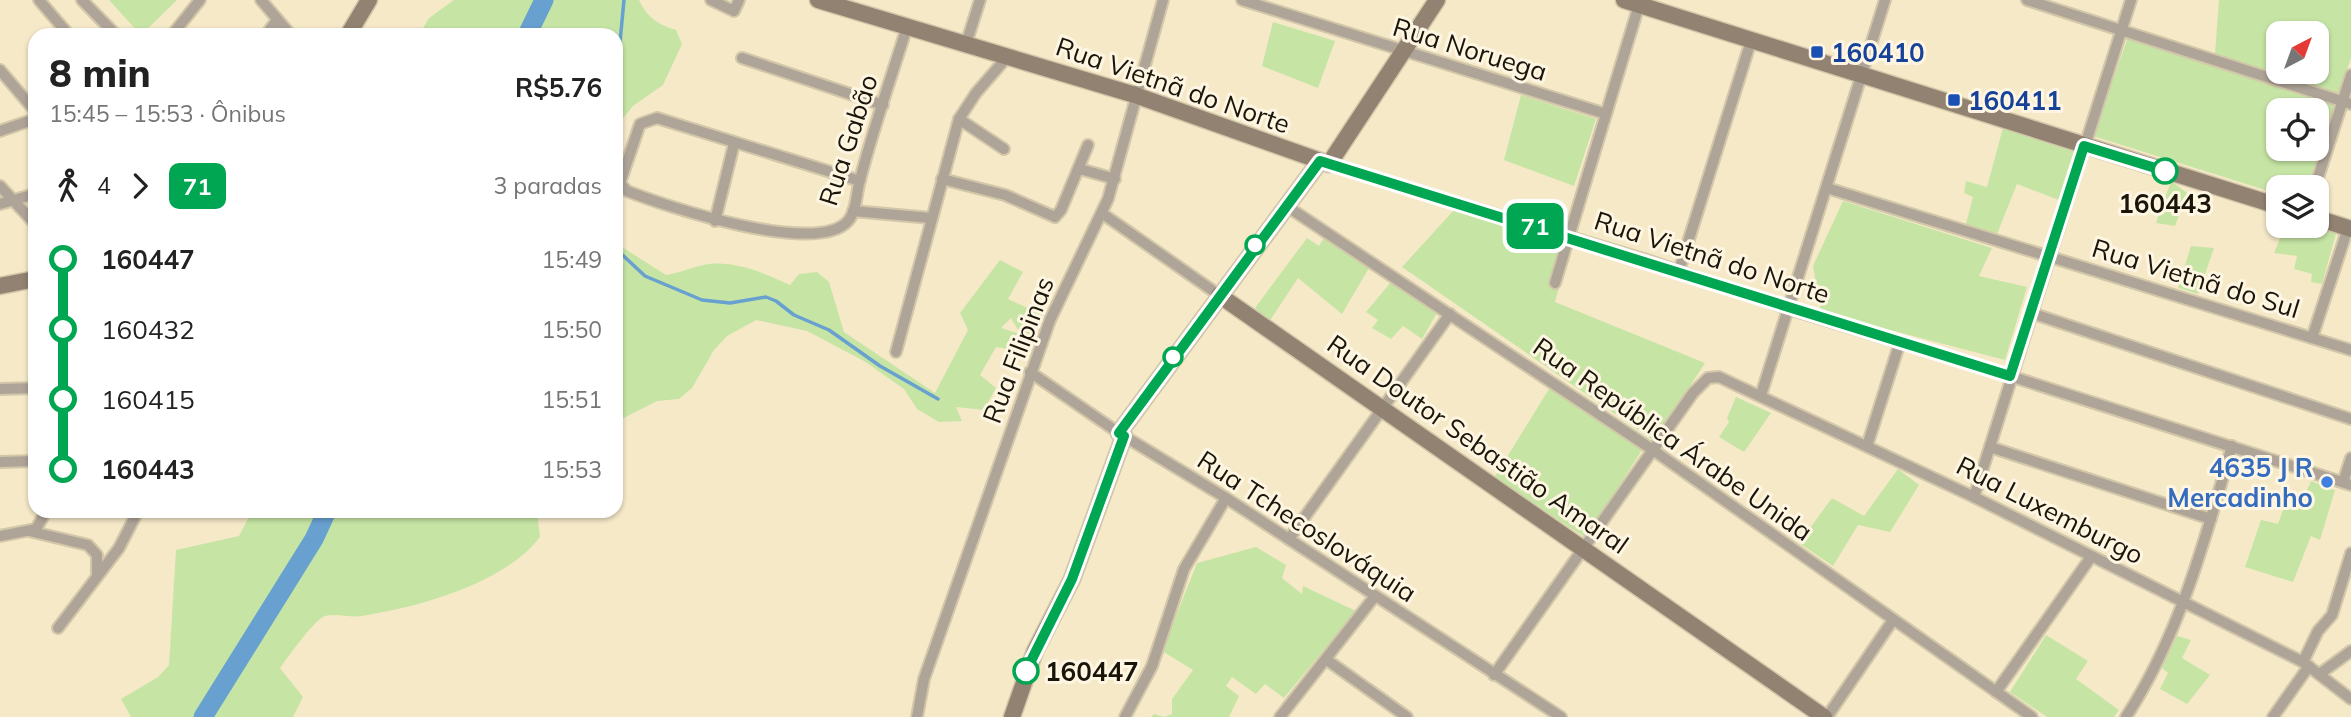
<!DOCTYPE html>
<html lang="pt">
<meta charset="utf-8">
<style>
:root{--surface:#fff;--page:#f2f2f2;--text:#222;--muted:#767676}
body{margin:0;font-family:Mulish,sans-serif;background:var(--page);color:var(--text);height:100vh;display:flex;flex-direction:column;font-size:26px;white-space:nowrap}
*{box-sizing:border-box;margin:0}
p{font-size:23px;color:var(--muted)}
.icon{flex:none;width:38px;height:38px;fill:none;stroke:currentColor;stroke-width:2;stroke-linecap:round;stroke-linejoin:round}
.map{position:relative;flex:1;overflow:hidden}
.sheet{position:absolute;left:28px;top:28px;width:595px;height:490px;display:flex;flex-direction:column;background:var(--surface);border-radius:21px;box-shadow:0 2px 5px #0004}
.sheet>*{flex:none}
.badge{padding:0 14px;border-radius:10px;font-size:24px;line-height:46px}
.needle{width:46px;rotate:41deg}
.controls{position:absolute;left:2266px;top:21px;display:grid;gap:14px}
.controls a{display:grid;place-items:center;width:63px;height:63px;border-radius:14px;background:var(--surface);box-shadow:0 2px 5px #0004;font-size:35px}
.map>.badge{position:absolute;translate:-50% -50%;box-shadow:0 0 0 4px #fff}
.legs{display:flex;align-items:center;gap:10px;height:77px;padding:0 21px;font-size:23px}
.legs p{margin-inline-start:auto}
.head{display:flex;align-items:center;justify-content:space-between;height:119px;padding:0 21px}
h1{font-size:38px;font-weight:800;line-height:52px}
ul{padding:0 21px;list-style:none}
li{display:flex;align-items:center;gap:24px;height:70px;font-size:26px}
li i{display:grid;place-items:center;width:10px;height:100%;margin:0 9px;background:currentColor}
li i::after{content:'';width:18px;height:18px;margin:-9px;border:5px solid;border-radius:50%;background:var(--surface)}
li p{margin-inline-start:auto}
li:first-child i{background:linear-gradient(#0000 50%,currentColor 0)}
li:last-child i{background:linear-gradient(currentColor 50%,#0000 0)}
.map>svg:first-child{display:block}
.green{fill:#c6e5a5;fill-rule:evenodd}
.lines{fill:none;stroke-linecap:round;stroke-linejoin:round}
.stream{stroke:#68a0cf;stroke-width:3.5}
.river{stroke:#68a0cf;stroke-width:19}
.street-casing{stroke:#d3c7a9;stroke-width:14}
.secondary-casing{stroke:#d3c7a9;stroke-width:19}
.street{stroke:#afa498;stroke-width:10}
.secondary{stroke:#928271;stroke-width:16}
.line-1-casing{stroke:#fff;stroke-width:16}
.line-1{stroke:#00a651;stroke-width:10}
.transit-dot{fill:#1a4fb4;stroke:#fef6e3;stroke-width:2.5}
.stop-1-dot{fill:#fff;stroke:#00a651;stroke-width:3.5}
.shop-dot{fill:#3f7fe0;stroke:#fef6e3;stroke-width:2.5}
.labels{text-anchor:middle;dominant-baseline:central;stroke-width:6;stroke-linejoin:round;paint-order:stroke}
.street-label{font-size:26px;fill:#191509;stroke:#fef6e3}
.transit-label{font-size:26px;font-weight:bold;fill:#164399;stroke:#fef6e3;text-anchor:start}
.stop-label{font-size:26px;font-weight:bold;fill:#191509;stroke:#fef6e3}
.shop-label{font-size:26px;font-weight:bold;fill:#366cbe;stroke:#fef6e3;text-anchor:end}
</style>
<div class="map">
<svg width="2351" height="717" viewBox="0 0 2351 717">
<rect width="100%" height="100%" fill="#f6e9c8"/>
<g class="green">
<path d="M109 0H177L141 35Z"/>
<path d="M454 0H639C647 17 658 25 676 30L682 44 663 85 633 106 616 127V35H419L429 18Z"/>
<path d="M2219 0H2351V58L2339 94 2215 54ZM2278 33H2317V72H2278Z"/>
<path d="M1273 22 1335 41 1318 88 1262 66Z"/>
<path d="M2128 37 2336 104 2307 187H2278V194L2093 136ZM2278 110H2317V149H2278Z"/>
<path d="M1521 95 1596 119 1574 186 1504 160Z"/>
<path d="M2004 124 2077 148 2059 200 2017 184 1997 234 1966 224 1973 197 1964 193 1966 181 1987 187Z"/>
<path d="M2171 181 2187 193 2175 226 2156 223Z"/>
<path d="M1843 201 1992 248 1979 276 2027 287 2005 360 1821 312 1813 266Z"/>
<path d="M1454 210 1571 244 1555 302 1705 363 1654 441 1402 267Z"/>
<path d="M2285 226 2337 230 2322 284 2311 282 2312 274 2294 269 2297 256 2274 253Z"/>
<path d="M616 238 622 247 666 275C680 273 695 266 709 264 737 261 764 273 790 285L799 274 817 272 829 282 844 332 935 393 968 330 960 313 1000 260 1023 272 1008 299 1032 310 1039 301H1049L1028 347 1011 318 1001 328 1017 333 1013 350 996 347 980 375 996 388 984 410 956 407 962 421 939 422 917 409 904 389 864 361 807 331 756 320 727 336 714 350 692 388 679 399 657 401 616 422Z"/>
<path d="M1307 238 1319 246 1324 238 1369 268 1342 314 1298 278 1269 322 1255 308Z"/>
<path d="M2191 246 2214 248 2198 294 2178 288Z"/>
<path d="M1391 282 1437 313 1422 339 1403 326 1391 339 1372 328 1378 320 1366 312Z"/>
<path d="M1549 389 1642 450 1586 538 1494 478Z"/>
<path d="M1736 397 1771 413 1744 452 1719 437 1729 422 1727 418Z"/>
<path d="M1898 469 1919 485 1890 532 1858 525 1833 566 1799 543 1832 498 1864 516Z"/>
<path d="M2311 481 2335 490 2320 540 2311 536 2293 582 2245 567 2261 520 2278 524 2284 507 2299 508Z"/>
<path d="M252 511H537L540 537C504 584 419 607 362 616 351 618 336 613 325 616 315 619 288 657 280 668L303 697 293 717H131L121 699 158 677 169 665 176 550 239 536Z"/>
<path d="M1256 547 1286 565 1282 578 1302 594 1303 586 1356 611 1284 698 1265 684 1256 694 1232 677 1226 686 1239 696 1229 717H1151L1154 714 1164 717 1172 714V699L1193 670 1162 651 1197 563Z"/>
<path d="M2046 635 2088 661 2076 679 2119 710 2114 717H2047L2010 692Z"/>
<path d="M2177 636 2191 640 2182 658 2210 675 2187 704 2160 689 2168 673 2162 668Z"/>
</g>
<g class="lines">
<g class="stream">
<path d="M616 52 620 42 624 0"/>
<path d="M616 249 645 276 702 300 730 303 766 297 776 301 794 315 829 330 880 366 938 399"/>
</g>
<g class="river">
<path d="M527 35 544 0"/>
<path d="M203 717 314 539 327 511"/>
</g>
<defs>
<g id="street">
<path d="M39 0 69 35"/>
<path d="M82 0 116 35"/>
<path d="M261 0 291 35"/>
<path d="M711 0 734 11 739 0"/>
<path d="M1242 0 1606 114"/>
<path d="M2027 0 2351 104"/>
<path d="M172 35 200 0"/>
<path d="M266 35 277 20"/>
<path d="M966 44 980 0"/>
<path d="M742 58 883 105"/>
<path d="M0 70 35 111"/>
<path d="M959 119 1004 149"/>
<path d="M0 131 35 119"/>
<path d="M1329 164 1653 262 1789 309 2010 376 2351 485"/>
<path d="M1080 169 1115 179"/>
<path d="M942 179 1005 195 1055 217 1061 210 1088 145"/>
<path d="M860 181 657 118 640 124 620 183 627 191C665 206 817 257 848 221 857 211 856 193 860 180 873 129 891 78 907 27"/>
<path d="M0 186 35 224"/>
<path d="M2315 187 2351 75"/>
<path d="M1827 188 2351 350"/>
<path d="M0 204 35 194"/>
<path d="M1285 205 1653 450 2032 717"/>
<path d="M853 211 931 218"/>
<path d="M1103 214 1219 295"/>
<path d="M715 221 734 144"/>
<path d="M1679 271 1751 41"/>
<path d="M1555 283 1639 5"/>
<path d="M2031 313 2351 419"/>
<path d="M2312 338 2348 228"/>
<path d="M896 352 959 119 976 93 1008 56"/>
<path d="M1030 372 1119 433 1226 498 1561 717"/>
<path d="M0 389 35 388"/>
<path d="M1761 395 1885 0"/>
<path d="M1867 446 1900 342"/>
<path d="M1990 447 2211 519"/>
<path d="M0 462 35 461"/>
<path d="M2343 482 2351 458"/>
<path d="M1974 497 2131 0"/>
<path d="M29 531 88 545 97 555V574"/>
<path d="M0 536 36 529 46 511"/>
<path d="M1289 539 1450 314"/>
<path d="M58 628 119 548 138 511"/>
<path d="M1327 660 1407 717"/>
<path d="M2303 662 2318 631 2332 615 2351 553"/>
<path d="M2321 673 2351 651"/>
<path d="M1494 675 1693 393 1708 378 1719 377 1974 497 2303 662 2351 699"/>
<path d="M1996 692 2091 557"/>
<path d="M917 717 924 679 1050 320 1108 199 1163 0"/>
<path d="M1125 717 1152 666 1184 569 1226 498"/>
<path d="M1280 717 1375 596"/>
<path d="M1827 717 1893 620"/>
<path d="M2126 717C2180 634 2205 540 2232 446"/>
<path d="M2273 717 2309 666"/>
</g>
<g id="secondary">
<path d="M818 0 1135 95 1329 164 1437 0"/>
<path d="M1624 0 2278 206"/>
<path d="M348 35 369 0"/>
<path d="M2317 218 2351 229"/>
<path d="M0 286 35 279"/>
<path d="M1219 295 1824 717"/>
<path d="M1119 433 1320 161"/>
<path d="M1012 717 1035 651 1072 579 1124 436"/>
</g>
</defs>
<use href="#street" class="street-casing"/>
<use href="#secondary" class="secondary-casing"/>
<use href="#street" class="street"/>
<use href="#secondary" class="secondary"/>
</g>
<g class="lines">
<defs>
<path id="line-1" d="M1026 671 1072 579 1124 436 1119 433 1320 161 2010 376 2084 146 2165 171"/>
</defs>
<use href="#line-1" class="line-1-casing"/>
<use href="#line-1" class="line-1"/>
</g>
<g class="transit-dot">
<rect x="1810" y="45" width="14" height="14" rx="3.5"/>
<rect x="1947" y="93" width="14" height="14" rx="3.5"/>
</g>
<g class="stop-1-dot">
<circle cx="2165" cy="171" r="12"/>
<circle cx="1255" cy="245" r="9"/>
<circle cx="1173" cy="357" r="9"/>
<circle cx="1026" cy="671" r="12"/>
</g>
<circle class="shop-dot" cx="2327" cy="482" r="7"/>
<g class="labels">
<g class="street-label">
<text transform="translate(1470 49) rotate(17)">Rua Noruega</text>
<text transform="translate(1173 85) rotate(19)">Rua Vietnã do Norte</text>
<text transform="translate(848 140) rotate(-72)">Rua Gabão</text>
<text transform="translate(1712 257) rotate(18)">Rua Vietnã do Norte</text>
<text transform="translate(2196 278) rotate(17)">Rua Vietnã do Sul</text>
<text transform="translate(1018 350) rotate(-69)">Rua Filipinas</text>
<text transform="translate(1673 439) rotate(35)">Rua República Árabe Unida</text>
<text transform="translate(1478 444) rotate(35)">Rua Doutor Sebastião Amaral</text>
<text transform="translate(2050 510) rotate(27)">Rua Luxemburgo</text>
<text transform="translate(1307 526) rotate(33)">Rua Tchecoslováquia</text>
</g>
<g class="transit-label">
<text x="1831" y="52">160410</text>
<text x="1968" y="100">160411</text>
</g>
<g class="stop-label">
<text x="2165" y="203">160443</text>
<text x="1045" y="671" text-anchor="start">160447</text>
</g>
<g class="shop-label">
<text x="2313" y="467">4635 J R<tspan x="2313" dy="30">Mercadinho</tspan></text>
</g>
</g>
</svg>
<div class="controls">
<a><svg class="needle" viewBox="-14 -14 28 28"><path d="M0-13l5 13h-10z" fill="#e53935"/><path d="M0 13l5-13h-10z" fill="#767676"/></svg></a>
<a><svg class="icon" aria-label="locate" viewBox="0 0 24 24"><circle cx="12" cy="12" r="6"/><path d="M12 2v4M12 18v4M2 12h4M18 12h4"/></svg></a>
<a><svg class="icon" aria-label="layers" viewBox="0 0 24 24"><path d="M12 4l9 5-9 5-9-5zM3 14l9 5 9-5"/></svg></a>
</div>
<b class="badge" style="left:1535px;top:226px;background:#00a651;color:#fff">71</b>
<section class="sheet">
<div class="head"><div><h1>8 min</h1><p>15:45 – 15:53 · Ônibus</p></div><b>R$5.76</b></div>
<div class="legs"><svg class="icon" aria-label="walk" viewBox="0 0 24 24"><circle cx="13" cy="4" r="2"/><path d="M13 8l-2 6 4 7M11 14l-3 7M7 12l3-4h3l4 4"/></svg>4<svg class="icon" aria-label="forward" viewBox="0 0 24 24"><path d="M9 5l7 7-7 7"/></svg><b class="badge" style="background:#00a651;color:#fff">71</b><p>3 paradas</p></div>
<ul>
<li><i style="color:#00a651"></i><b>160447</b><p>15:49</p></li>
<li><i style="color:#00a651"></i><span>160432</span><p>15:50</p></li>
<li><i style="color:#00a651"></i><span>160415</span><p>15:51</p></li>
<li><i style="color:#00a651"></i><b>160443</b><p>15:53</p></li>
</ul>
</section>
</div>
